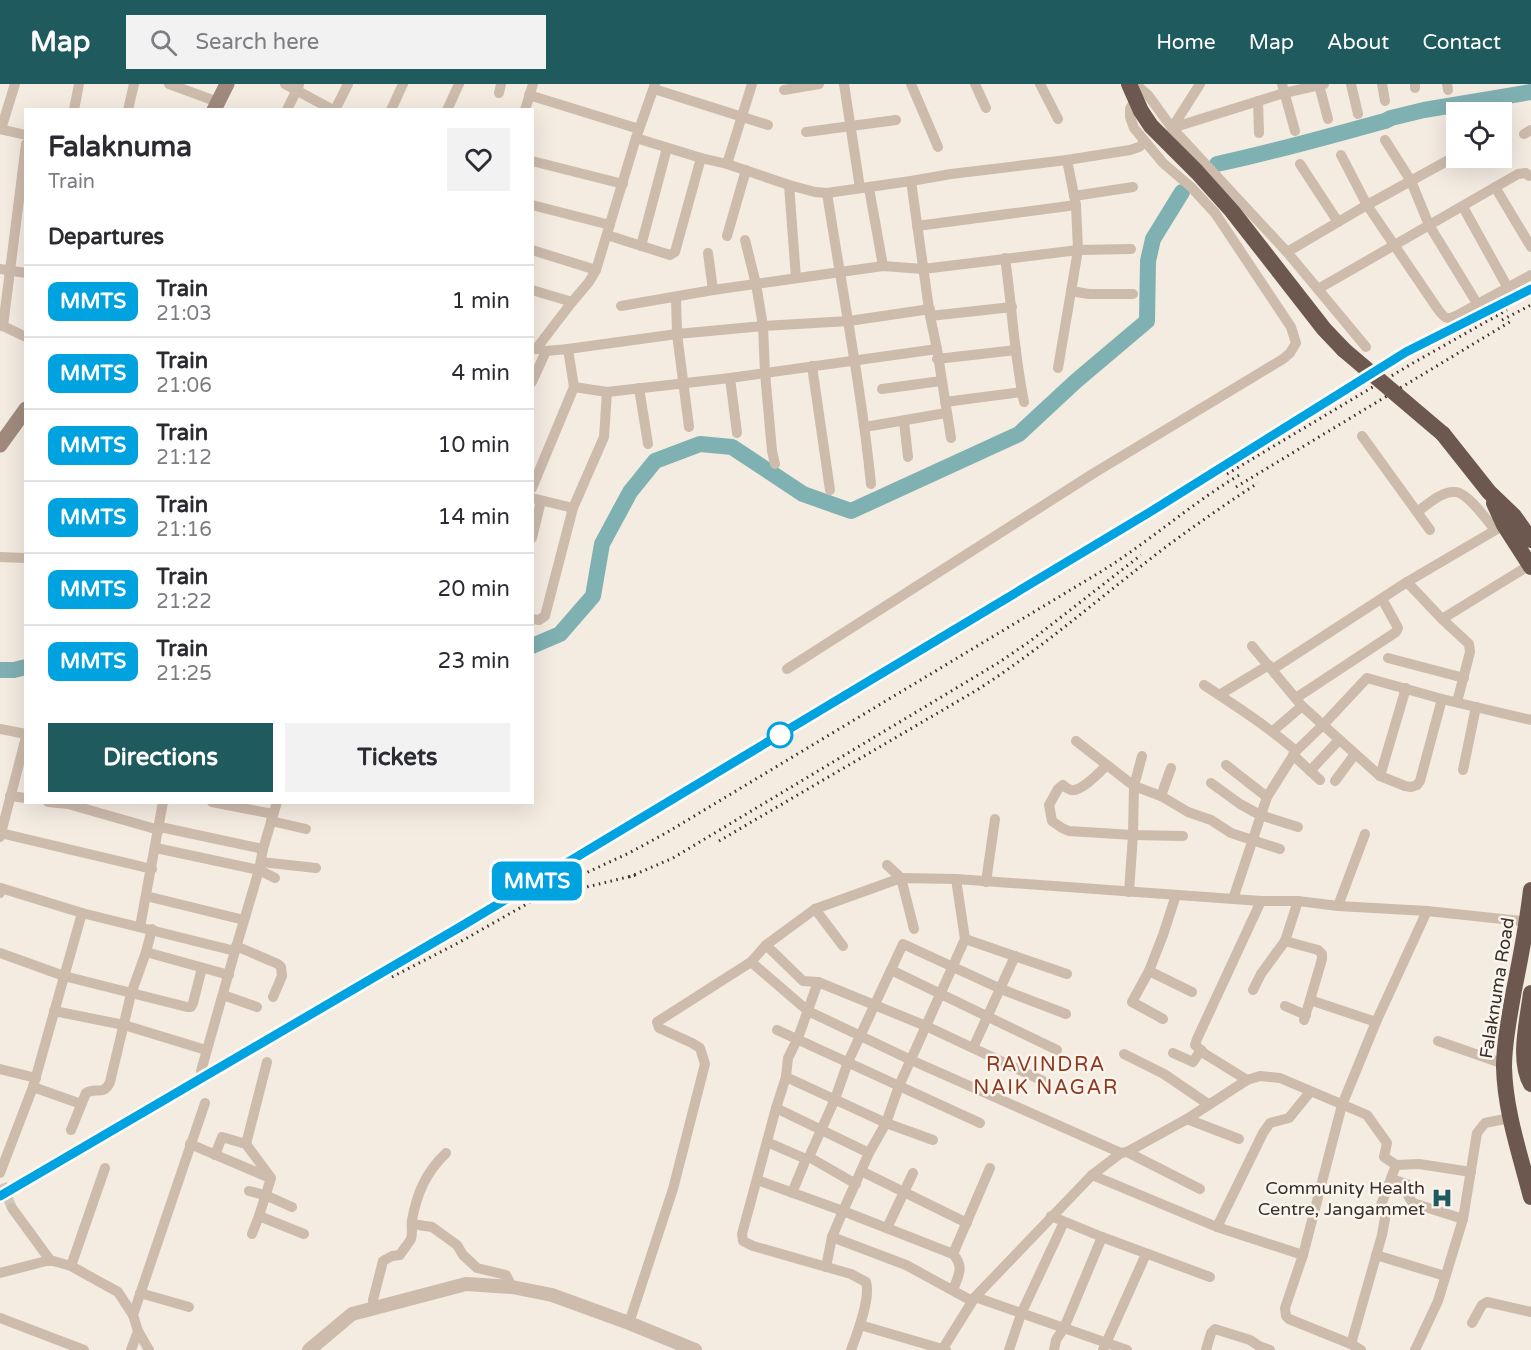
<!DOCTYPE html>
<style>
:root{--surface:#fff;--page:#f2f2f3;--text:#2b2b33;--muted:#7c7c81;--line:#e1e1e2;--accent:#1f5a5e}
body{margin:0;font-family:"Varela Round",sans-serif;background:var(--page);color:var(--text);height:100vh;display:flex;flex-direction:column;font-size:22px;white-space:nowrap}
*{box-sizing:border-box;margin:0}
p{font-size:20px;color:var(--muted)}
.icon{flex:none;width:33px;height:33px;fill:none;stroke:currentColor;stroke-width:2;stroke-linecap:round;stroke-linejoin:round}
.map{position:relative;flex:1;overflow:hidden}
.sheet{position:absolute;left:24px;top:24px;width:510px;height:696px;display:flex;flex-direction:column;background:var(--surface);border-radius:0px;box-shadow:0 6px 24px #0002}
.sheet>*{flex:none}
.badge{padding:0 12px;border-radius:9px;font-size:21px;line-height:39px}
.fabs{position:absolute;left:1446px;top:18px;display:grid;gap:12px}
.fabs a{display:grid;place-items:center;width:66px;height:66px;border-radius:0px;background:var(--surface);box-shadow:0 6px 24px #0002;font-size:30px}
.map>.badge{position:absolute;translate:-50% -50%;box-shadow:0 0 0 3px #fff}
h2{padding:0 24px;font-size:22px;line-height:54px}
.round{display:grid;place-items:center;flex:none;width:63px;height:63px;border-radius:0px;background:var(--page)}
.overview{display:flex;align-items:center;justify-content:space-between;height:102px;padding:0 24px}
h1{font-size:28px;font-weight:700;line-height:45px}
.cta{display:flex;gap:12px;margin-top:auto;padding:12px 24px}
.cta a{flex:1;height:69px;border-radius:0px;background:var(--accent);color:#fff;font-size:24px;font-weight:700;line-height:69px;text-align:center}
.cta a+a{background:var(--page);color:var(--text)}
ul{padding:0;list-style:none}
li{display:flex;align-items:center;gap:18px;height:72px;padding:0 24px;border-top:2px solid var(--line)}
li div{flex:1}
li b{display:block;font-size:22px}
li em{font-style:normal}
li .badge{min-width:66px;font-weight:700;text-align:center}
header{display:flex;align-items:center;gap:36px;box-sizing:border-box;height:84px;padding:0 30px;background:var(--accent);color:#fff}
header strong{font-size:28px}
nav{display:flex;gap:33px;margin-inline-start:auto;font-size:21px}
.search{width:420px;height:54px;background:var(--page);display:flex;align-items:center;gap:15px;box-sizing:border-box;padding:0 21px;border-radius:0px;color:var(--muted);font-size:22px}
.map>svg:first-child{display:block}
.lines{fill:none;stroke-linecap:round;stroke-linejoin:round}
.river{stroke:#7fb0b2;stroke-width:16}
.minor-tunnel{stroke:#cfc6bd;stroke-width:10;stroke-dasharray:10 5;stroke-linecap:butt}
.minor{stroke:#cdbbac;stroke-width:10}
.tertiary{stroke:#cdbbac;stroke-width:14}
.secondary{stroke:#a18a7d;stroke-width:15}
.trunk{stroke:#6c584f;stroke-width:16}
.rail{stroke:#3b302b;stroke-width:3;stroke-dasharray:1.5 4.5;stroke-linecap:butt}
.trunk-bridge{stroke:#6c584f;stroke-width:16}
.line-casing{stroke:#fff;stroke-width:14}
.line{stroke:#00a3e0;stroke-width:9}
.stop-dot{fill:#fff;stroke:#00a3e0;stroke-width:3}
.labels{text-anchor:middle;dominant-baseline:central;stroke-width:5;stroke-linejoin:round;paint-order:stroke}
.street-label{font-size:18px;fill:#3b302b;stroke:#fbf5ee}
.poi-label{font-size:18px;fill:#3b302b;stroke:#fbf5ee;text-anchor:end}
.neighbourhood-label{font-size:20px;letter-spacing:1.5px;fill:#8c3b22;stroke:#fbf5ee}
</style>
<header>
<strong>Map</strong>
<div class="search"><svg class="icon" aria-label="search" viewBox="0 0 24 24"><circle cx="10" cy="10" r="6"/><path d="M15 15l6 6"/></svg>Search here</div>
<nav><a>Home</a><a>Map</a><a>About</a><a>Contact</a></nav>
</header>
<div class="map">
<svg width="1531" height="1266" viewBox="0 0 1531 1266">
<rect width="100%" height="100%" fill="#f4ebe1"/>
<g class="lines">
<g class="river">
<path d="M1217 80C1274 68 1329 52 1385 37L1391 34 1424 26 1531 8"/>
<path d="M532 562 560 550 593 512 602 460 630 408 655 377 700 360 732 363 803 410 851 427 1019 350 1076 297 1147 237 1148 177 1153 155 1182 108"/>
<path d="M0 586H14L26 583"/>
</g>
<path class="minor-tunnel" d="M2 1100 12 1124"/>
<g class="minor">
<path d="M169 0 218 18"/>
<path d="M285 0 333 26"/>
<path d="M844 0 860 104"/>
<path d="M911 0 938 63"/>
<path d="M975 0 986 24"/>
<path d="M1040 0 1058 35"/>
<path d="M1282 0 1295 47"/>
<path d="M1351 0 1358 30"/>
<path d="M1382 0 1385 17"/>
<path d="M1415 0V4"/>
<path d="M1447 0 1448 6"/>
<path d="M1319 1 1328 35"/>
<path d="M1130 3 1140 4 1148 11 1172 44 1287 168 1366 263"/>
<path d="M654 5 768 41"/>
<path d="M784 6 819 0"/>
<path d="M499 9 501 0"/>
<path d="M529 11 639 45"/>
<path d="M1258 17 1259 49"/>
<path d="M74 26 79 0"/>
<path d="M128 26 134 0"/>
<path d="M287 26 299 1"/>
<path d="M335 26 348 0"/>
<path d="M391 26 403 0"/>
<path d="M447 26 459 0"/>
<path d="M525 26 533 0"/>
<path d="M1480 27V28"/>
<path d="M1172 44 1284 9 1324 0"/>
<path d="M1172 44 1200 0"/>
<path d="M0 45 26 51"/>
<path d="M1 45 15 0"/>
<path d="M806 48 896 36"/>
<path d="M1524 50 1531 46"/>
<path d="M636 54 701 74 727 80 789 101 815 108 827 109 911 97 951 90 1067 76 1130 66 1139 63 1145 58"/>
<path d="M1385 56 1411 97 1429 141 1478 221"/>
<path d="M1341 71 1367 121 1437 224C1444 234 1447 237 1458 231L1531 191"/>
<path d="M532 77 623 100"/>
<path d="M727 80 752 0"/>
<path d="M1300 80 1338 138"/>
<path d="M911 97 930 232 937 265 951 354"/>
<path d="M789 101 796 194"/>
<path d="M1495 103 1531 163"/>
<path d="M869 104 883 182"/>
<path d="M827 109C842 206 861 302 871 400"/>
<path d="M1074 112 1133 103"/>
<path d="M532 121 610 141"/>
<path d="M1463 123 1508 204"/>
<path d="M917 142 1076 121"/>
<path d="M607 151 670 171 675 168 701 74"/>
<path d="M727 152 746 86"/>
<path d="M745 156 756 200 763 242 765 289 772 367 775 380"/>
<path d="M641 162 667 64"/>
<path d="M532 166 596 186"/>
<path d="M1287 168 1367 121 1456 72"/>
<path d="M708 169 713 206"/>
<path d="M1005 174C1012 222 1014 270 1024 318"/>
<path d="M0 185 26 189"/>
<path d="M1318 205 1518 90 1526 89 1529 92"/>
<path d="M532 206 572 218"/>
<path d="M1071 207 1089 210H1133"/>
<path d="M676 213 677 250 689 343"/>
<path d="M621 222 713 206 883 182 923 185 1078 166 1131 165"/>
<path d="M930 232 1012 223"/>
<path d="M0 242H3L26 60"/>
<path d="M3 242 26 253"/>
<path d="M536 265 572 218 589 198 596 186 636 54 655 0"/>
<path d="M546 267 568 265 677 250 763 242 849 237 930 225"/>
<path d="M937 275 1016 266"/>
<path d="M812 282 830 406"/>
<path d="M1058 284 1078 166 1076 121 1067 76"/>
<path d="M730 294 737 349"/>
<path d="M532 298 546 267 539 265"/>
<path d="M574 303 607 308 730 294 937 265"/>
<path d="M639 304 648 360"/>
<path d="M882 305 941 297"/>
<path d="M945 318 1022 308"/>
<path d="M904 337 908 373"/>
<path d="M865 343 946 329"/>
<path d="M1362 352 1430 446"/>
<path d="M532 404 574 303 568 265"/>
<path d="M532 414 573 424"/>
<path d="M1417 428C1427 421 1441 407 1455 408 1467 408 1487 436 1495 446"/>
<path d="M532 454 541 417"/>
<path d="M0 473 26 474"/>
<path d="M1407 498 1442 535 1469 560 1470 568 1457 618"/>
<path d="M532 535 539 536 545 532 573 424 604 353 607 308"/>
<path d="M1442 535 1530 481"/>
<path d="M1252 562 1302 622 1380 692 1405 702 1411 703 1417 701 1420 697 1442 615"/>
<path d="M1388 574 1464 594"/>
<path d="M787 585 1094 389 1283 275 1290 269 1296 259 1291 243 1215 129 1191 103 1163 79 1134 44 1130 33V25L1135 15"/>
<path d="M1273 585 1407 498 1504 441"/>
<path d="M1204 601C1236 622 1267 642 1296 667"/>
<path d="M1219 611 1269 581"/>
<path d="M1296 614 1396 548 1398 544 1397 542 1382 515"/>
<path d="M0 645 26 650"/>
<path d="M1273 647 1302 622"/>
<path d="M1076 657 1134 702 1161 712 1188 728 1211 736 1231 749 1280 765"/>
<path d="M1293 671 1320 696"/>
<path d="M1107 681C1100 688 1081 708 1071 706 1068 705 1065 703 1063 701L1058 705 1049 721 1052 737 1062 744 1069 747 1133 751 1183 752"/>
<path d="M1226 681 1267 713"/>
<path d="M1463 686 1476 623"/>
<path d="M1310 687 1339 656"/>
<path d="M1380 692 1406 604"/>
<path d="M1335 697 1355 670"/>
<path d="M1211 699 1240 720 1260 731 1298 743"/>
<path d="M10 712 26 714"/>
<path d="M1161 712 1171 684"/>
<path d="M48 718 68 720 159 746"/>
<path d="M212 718 273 730"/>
<path d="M271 737 306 745"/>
<path d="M160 743 263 765"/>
<path d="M1 749 152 785"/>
<path d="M0 753 26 653"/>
<path d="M156 764 259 786 275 794"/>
<path d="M261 778 316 784"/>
<path d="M887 781 901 794 914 845"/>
<path d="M986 798 995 735"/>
<path d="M1129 808 1133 751 1134 702 1142 672"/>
<path d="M0 809 1 804 82 829 235 867 201 987"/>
<path d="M146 812 244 836"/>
<path d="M1233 815 1267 713 1296 667 1323 641 1367 594 1442 615 1531 636"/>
<path d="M1298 817 1285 857 1318 866 1322 870V875L1310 916"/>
<path d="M1338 822 1365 750"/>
<path d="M815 825 843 862"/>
<path d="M140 843 163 718"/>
<path d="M965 855 1067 890"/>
<path d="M766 861 803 897 818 898 926 942 1043 997"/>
<path d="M236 862 278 880 281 883 282 892 273 913"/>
<path d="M235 867 259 786 263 765 277 718"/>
<path d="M146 868 229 891"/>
<path d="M0 869 64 892 187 923H191L193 919 202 884"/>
<path d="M751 878 808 927 911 976 1121 1069"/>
<path d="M891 886 1057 966"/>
<path d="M1149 887 1163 851 1176 811"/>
<path d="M818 898 798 954 788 974 786 993 776 1024 742 1150 743 1157 753 1162 851 1190 866 1198C871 1214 857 1250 851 1266"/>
<path d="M1253 906 1261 890 1285 857"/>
<path d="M223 911 257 923"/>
<path d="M1285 922 1306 931"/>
<path d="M54 927 124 941 206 966"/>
<path d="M1163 935 1132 918 1149 887 1192 908"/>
<path d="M1304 936 1310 916 1376 938"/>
<path d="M777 946 980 1039"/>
<path d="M1438 957 1504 980"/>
<path d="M973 964 1015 872"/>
<path d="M1173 969 1193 978 1201 966"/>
<path d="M1124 970 1164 990 1208 1020"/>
<path d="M0 985 36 994"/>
<path d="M786 993 886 1039 933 1056"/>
<path d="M1247 996 1205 970 1195 961 1197 955 1261 817"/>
<path d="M33 1003 81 1020"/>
<path d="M776 1024 869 1069"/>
<path d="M1187 1035 1239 1055"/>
<path d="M71 1046 86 1009C96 1003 104 1012 110 998L131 910 146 868 152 845"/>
<path d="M767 1058 806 1075 809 1073 856 1100"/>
<path d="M190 1060 270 1094"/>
<path d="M246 1060 271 1094 259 1132 252 1150"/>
<path d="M1127 1068 1200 1105"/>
<path d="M215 1071 222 1053 246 1060 267 978"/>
<path d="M809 1073 835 1015 848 978 903 860 1001 905 1066 930"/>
<path d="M1396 1081 1419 1080 1471 1088"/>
<path d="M861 1087 967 1139"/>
<path d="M0 1089 33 1003 82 829"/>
<path d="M1092 1091 1217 1143 1303 1171"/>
<path d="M1391 1095 1407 1100 1409 1104C1407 1111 1408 1113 1413 1119L1463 1135"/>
<path d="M757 1096 843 1127 953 1170C965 1183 958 1192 953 1206"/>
<path d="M249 1107 265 1111 292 1123"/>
<path d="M792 1109 806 1075"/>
<path d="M12 1124 50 1176"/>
<path d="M259 1132 304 1150"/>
<path d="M1051 1132 1102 1153 1210 1193"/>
<path d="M412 1140 432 1143 457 1161 463 1171 477 1184 506 1191 512 1203"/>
<path d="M1217 1143 1263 1049 1270 1039 1289 1034 1310 1008"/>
<path d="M887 1144 913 1089"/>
<path d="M832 1153 906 1181 972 1217"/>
<path d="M953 1170 990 1084"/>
<path d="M1376 1171 1445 1192"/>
<path d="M71 1182 105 1084"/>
<path d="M826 1183 832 1153 843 1127 869 1069 886 1039 899 1002 965 855 956 795"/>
<path d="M0 1189 50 1176 71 1182 118 1208 133 1231 138 1247 149 1266"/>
<path d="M140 1209 189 1223"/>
<path d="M975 1213 1127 1266"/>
<path d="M374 1225 373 1216 383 1177 392 1172 400 1171C403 1166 408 1160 411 1155 413 1149 411 1142 412 1136 417 1109 426 1088 446 1069"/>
<path d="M133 1231 205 1019"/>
<path d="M0 1234 84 1266"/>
<path d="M629 1239 673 1105 705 980 700 964 692 959 659 944 657 938 751 878 766 861 815 825 901 794 956 795 1261 817H1298L1338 822 1427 827 1531 838"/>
<path d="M1472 1239 1482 1221 1487 1218 1531 1228"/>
<path d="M860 1241 946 1266"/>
<path d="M131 1266 138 1247"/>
<path d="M942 1266 975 1213 1092 1091 1121 1069 1127 1068 1187 1035 1247 996 1260 992 1280 994 1367 1031 1387 1059 1384 1073 1396 1081 1381 1121 1386 1129 1382 1151 1351 1260"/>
<path d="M1009 1266 1021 1230 1064 1138"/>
<path d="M1054 1266 1056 1256 1064 1244 1102 1153"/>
<path d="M1103 1266 1146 1170"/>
<path d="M1206 1266 1211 1249 1215 1245 1250 1256 1259 1262 1270 1266"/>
<path d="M1361 1266 1351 1260 1289 1235 1286 1232 1285 1224 1303 1171 1342 1021 1376 938 1427 827"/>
<path d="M1415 1266 1438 1217 1463 1135 1477 1049 1485 1039 1510 1034"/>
</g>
<path class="tertiary" d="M309 1266 352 1230 466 1200 512 1203 552 1211 629 1239 695 1266"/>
<g class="secondary">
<path d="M214 26 227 0"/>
<path d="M0 361 26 325"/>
</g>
<g class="trunk">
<path d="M1129 0 1141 27 1151 42 1197 88 1232 127 1324 245 1344 266"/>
<path d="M1443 350 1489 408 1514 432 1531 456"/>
<path d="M1494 419 1504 441 1531 483"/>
<path d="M1531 806C1527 840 1521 872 1514 906 1510 930 1504 957 1504 983 1505 1027 1520 1070 1531 1113"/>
<path d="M1531 909C1528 935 1517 976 1531 1000"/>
</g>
<g class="rail">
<path d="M1502 236 1531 221"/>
<path d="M1227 390 1413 279 1507 226"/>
<path d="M1236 403 1513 236"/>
<path d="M719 757 977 606C1044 563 1104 510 1167 462 1197 440 1227 419 1258 399"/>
<path d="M629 793 673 774 998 579 1029 558 1141 471"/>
<path d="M558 810 636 791"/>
<path d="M392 893 458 859 562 800 629 769 666 749 1102 487C1150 457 1192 419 1241 390"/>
<path d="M0 1112 420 867 1150 428 1406 268 1531 205"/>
</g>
<path class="trunk-bridge" d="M1344 266 1443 350"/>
</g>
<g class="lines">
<defs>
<path id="line" d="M0 1112 460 843 1150 428 1406 268 1531 205"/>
</defs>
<use href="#line" class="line-casing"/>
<use href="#line" class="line"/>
</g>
<defs>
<symbol id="hospital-bare" viewBox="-9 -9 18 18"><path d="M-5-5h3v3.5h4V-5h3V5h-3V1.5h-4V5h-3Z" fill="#1f5a5e" stroke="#fbf5ee" stroke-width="2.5" paint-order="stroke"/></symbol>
</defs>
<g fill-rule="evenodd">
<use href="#hospital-bare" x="1427" y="1099" width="30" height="30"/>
</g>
<circle class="stop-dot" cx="780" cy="651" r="12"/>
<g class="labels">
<g class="street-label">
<text transform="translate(1497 904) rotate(-81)">Falaknuma Road</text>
</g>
<g class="poi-label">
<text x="1425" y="1104">Community Health<tspan x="1425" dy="21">Centre, Jangammet</tspan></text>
</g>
<g class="neighbourhood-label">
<text x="1046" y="981">RAVINDRA<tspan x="1046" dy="23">NAIK NAGAR</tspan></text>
</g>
</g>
</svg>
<div class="fabs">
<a><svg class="icon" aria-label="locate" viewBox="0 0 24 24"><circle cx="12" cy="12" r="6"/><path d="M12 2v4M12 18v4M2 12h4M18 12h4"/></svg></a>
</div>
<b class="badge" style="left:537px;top:797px;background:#00a3e0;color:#fff">MMTS</b>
<section class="sheet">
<div class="overview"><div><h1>Falaknuma</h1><p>Train</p></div><a class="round"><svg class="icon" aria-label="heart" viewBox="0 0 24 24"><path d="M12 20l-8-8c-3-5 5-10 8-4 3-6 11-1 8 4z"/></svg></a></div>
<h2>Departures</h2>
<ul>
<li><span class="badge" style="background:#00a3e0;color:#fff">MMTS</span><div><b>Train</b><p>21:03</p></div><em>1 min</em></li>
<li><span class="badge" style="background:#00a3e0;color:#fff">MMTS</span><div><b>Train</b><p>21:06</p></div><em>4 min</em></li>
<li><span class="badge" style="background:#00a3e0;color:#fff">MMTS</span><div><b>Train</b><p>21:12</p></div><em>10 min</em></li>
<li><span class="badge" style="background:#00a3e0;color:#fff">MMTS</span><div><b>Train</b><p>21:16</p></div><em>14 min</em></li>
<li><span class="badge" style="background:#00a3e0;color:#fff">MMTS</span><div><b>Train</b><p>21:22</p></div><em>20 min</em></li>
<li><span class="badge" style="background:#00a3e0;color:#fff">MMTS</span><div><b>Train</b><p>21:25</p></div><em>23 min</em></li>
</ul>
<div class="cta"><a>Directions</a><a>Tickets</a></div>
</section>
</div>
